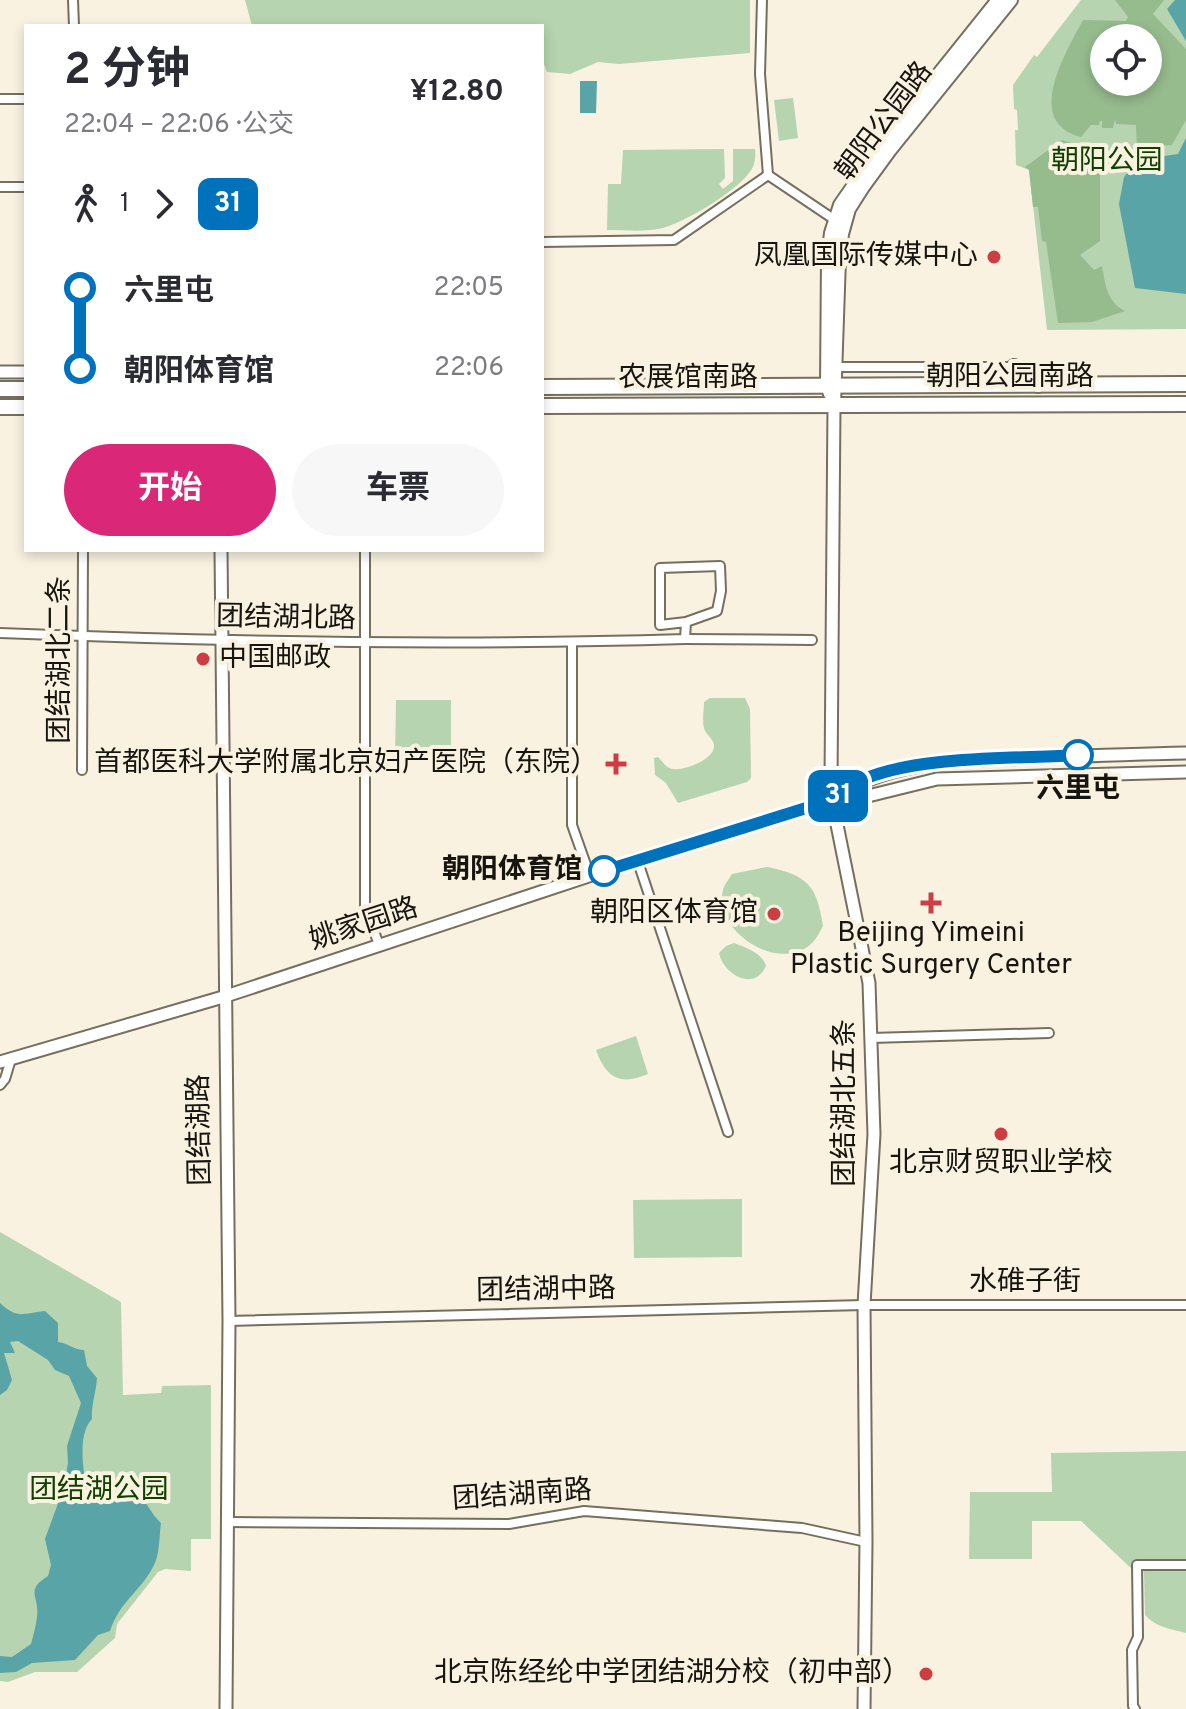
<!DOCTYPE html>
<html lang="zh">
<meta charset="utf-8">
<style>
:root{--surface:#fff;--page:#f7f7f7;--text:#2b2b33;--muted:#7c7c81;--accent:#db2777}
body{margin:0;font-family:Overpass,"Noto Sans SC",sans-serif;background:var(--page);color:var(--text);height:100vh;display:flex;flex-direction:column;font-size:30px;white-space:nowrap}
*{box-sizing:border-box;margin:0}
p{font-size:26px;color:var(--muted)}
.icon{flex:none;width:44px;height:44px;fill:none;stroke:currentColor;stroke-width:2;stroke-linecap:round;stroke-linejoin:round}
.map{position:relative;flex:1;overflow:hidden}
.drawer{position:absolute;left:24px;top:24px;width:520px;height:528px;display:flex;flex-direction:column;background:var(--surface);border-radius:0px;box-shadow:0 4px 12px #0003}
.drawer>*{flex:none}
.badge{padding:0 16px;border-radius:12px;font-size:28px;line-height:52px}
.buttons{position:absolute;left:1090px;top:24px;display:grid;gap:16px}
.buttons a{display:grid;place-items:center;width:72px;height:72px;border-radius:50%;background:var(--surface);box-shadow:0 4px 12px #0003;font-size:40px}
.map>.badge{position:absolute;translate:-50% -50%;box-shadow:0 0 0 4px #fff}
.legs{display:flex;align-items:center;gap:12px;height:88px;padding:0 40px;font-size:26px}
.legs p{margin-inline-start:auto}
.head{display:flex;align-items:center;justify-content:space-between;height:136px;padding:0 40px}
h1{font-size:44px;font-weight:700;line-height:60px}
.cta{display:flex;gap:16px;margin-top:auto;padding:16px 40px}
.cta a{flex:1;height:92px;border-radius:48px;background:var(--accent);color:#fff;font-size:32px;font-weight:700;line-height:92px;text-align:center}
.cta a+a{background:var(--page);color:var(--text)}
ul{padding:0 40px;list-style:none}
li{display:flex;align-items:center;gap:28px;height:80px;font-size:30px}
li i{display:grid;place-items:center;width:12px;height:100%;margin:0 10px;background:currentColor}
li i::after{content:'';width:20px;height:20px;margin:-10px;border:6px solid;border-radius:50%;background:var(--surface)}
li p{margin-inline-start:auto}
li:first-child i{background:linear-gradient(#0000 50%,currentColor 0)}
li:last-child i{background:linear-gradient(currentColor 50%,#0000 0)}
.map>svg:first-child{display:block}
.green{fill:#b6d4af;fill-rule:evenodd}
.forest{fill:#96bb8d;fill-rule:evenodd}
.water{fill:#59a4a7}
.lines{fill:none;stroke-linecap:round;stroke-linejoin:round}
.minor-casing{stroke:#756f5f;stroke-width:12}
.tertiary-casing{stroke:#756f5f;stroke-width:15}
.secondary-casing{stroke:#756f5f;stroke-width:16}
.primary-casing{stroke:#756f5f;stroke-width:18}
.minor{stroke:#fff;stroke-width:8}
.tertiary{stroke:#fff;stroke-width:11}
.secondary{stroke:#fff;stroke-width:12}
.primary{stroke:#fff;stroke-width:14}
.line-1-casing{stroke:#fff;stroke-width:18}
.line-1{stroke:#0072bc;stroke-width:12}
.poi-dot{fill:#cd3e42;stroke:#f9f2e1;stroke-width:3}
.stop-1-dot{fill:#fff;stroke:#0072bc;stroke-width:4}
.labels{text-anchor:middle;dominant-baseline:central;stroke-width:8;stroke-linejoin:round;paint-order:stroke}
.street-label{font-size:28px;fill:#17150f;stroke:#f9f2e1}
.park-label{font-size:28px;fill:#104100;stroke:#f9f2e1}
.poi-label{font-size:28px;fill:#17150f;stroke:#f9f2e1;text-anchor:end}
.stop-label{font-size:28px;font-weight:bold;fill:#17150f;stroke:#f9f2e1}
</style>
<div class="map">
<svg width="1186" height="1709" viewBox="0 0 1186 1709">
<rect width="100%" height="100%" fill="#f9f2e1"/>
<g class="green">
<path d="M245 0H750V53L619 64 598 62 570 74 547 72 542 59V26H252Z"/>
<path d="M1081 0H1186V329L1047 330 1029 170 1016 165 1015 130H1018L1017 110 1014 109 1013 85 1034 55 1037 57ZM1104 38H1148V82H1104Z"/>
<path d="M793 98 798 138 779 141 774 100Z"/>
<path d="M724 149 725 178 719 184 723 189 733 181V149H755C756 157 755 166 749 173 735 192 682 225 658 229 642 232 623 230 607 230L608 184H621L623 150Z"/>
<path d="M710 698H745L750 709 751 778 747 782 678 803 666 783 655 775 654 758 658 757C663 762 666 768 673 769 684 771 716 759 714 745 713 738 706 735 704 728 702 721 704 709 704 702Z"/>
<path d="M396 700H451V757L395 758Z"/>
<path d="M767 867C808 875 817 886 823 926 820 931 817 938 813 942 782 975 713 933 723 890 724 885 729 879 732 874Z"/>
<path d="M734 943C747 948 762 953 766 966 754 992 724 975 719 953L726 946Z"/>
<path d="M636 1036 648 1074C620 1086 606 1078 596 1050Z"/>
<path d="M742 1199V1257L634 1258 633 1200Z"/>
<path d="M0 1232 121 1302 123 1395 161 1393 162 1386 211 1385V1539H191V1571L165 1569 158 1572 117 1624 115 1638 77 1672H35L8 1682 0 1681Z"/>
<path d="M1186 1451V1633C1171 1629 1155 1627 1145 1615L1144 1572 1140 1567 1134 1571 1081 1521H1032V1559H969L970 1492H1052L1051 1453Z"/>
<path d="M588 1486V1494L549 1502V1487Z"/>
</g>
<g class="forest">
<path d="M1115 0H1164L1153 14 1186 49V120L1172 145 1137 148 1136 125 1116 124 1115 119 1113 128H1102V121H1100L1099 125H1091L1081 137C1023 122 1066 52 1083 20L1126 21 1128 17ZM1104 38H1148V82H1104Z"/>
<path d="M1062 140 1095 151 1100 160V241L1080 255 1094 270 1102 266C1105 284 1107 302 1125 311L1092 322 1058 323 1046 242 1042 241 1038 207H1033L1029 170 1025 167Z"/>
</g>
<g class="water">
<path d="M1175 0H1186V41L1167 9Z"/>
<path d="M580 81H597L596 113H580Z"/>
<path d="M1186 138V294L1135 288 1119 204 1124 177 1138 160 1178 154Z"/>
<path d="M0 1303C18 1320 23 1313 45 1311L58 1323V1342C68 1343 74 1350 84 1350L87 1366 97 1378C96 1393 91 1405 92 1419 80 1431 82 1457 84 1473 103 1477 123 1477 138 1492 146 1501 151 1514 161 1523 159 1536 160 1556 153 1567 139 1593 120 1601 110 1631L98 1635 75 1660 32 1663 16 1672 0 1673V1656L12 1657 31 1644C33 1636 36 1626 37 1617 40 1596 24 1591 48 1576L51 1565 45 1539 64 1487 68 1463 67 1446 81 1403 69 1376 55 1370 48 1360 18 1341 10 1342 15 1353H4L12 1380 7 1390 0 1395Z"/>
</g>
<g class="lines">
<defs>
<g id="minor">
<path d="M73 0 74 26"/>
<path d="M762 0 760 74 768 175"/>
<path d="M0 99H26"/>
<path d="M0 187H26"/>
<path d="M542 242 674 240 768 175 835 220"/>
<path d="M837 367H1014"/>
<path d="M365 550V906L379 945"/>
<path d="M0 633C228 642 457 646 685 639L686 622 717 611 721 591 720 566 660 568V625L686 622"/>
<path d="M685 639 812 640"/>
<path d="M572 643V825L590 876"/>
<path d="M82 770 83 550"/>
<path d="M638 862 728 1132"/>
<path d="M871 1038 1049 1033"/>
<path d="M0 1085 5 1079 11 1059"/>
<path d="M229 1321 864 1305H1186"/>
<path d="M227 1522 509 1524 584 1511 802 1528 866 1542"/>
<path d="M1135 1709 1133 1706 1132 1650 1138 1637 1137 1565H1186"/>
</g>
<g id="tertiary">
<path d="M0 372H26"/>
<path d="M834 405 831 781 832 800 869 983 874 1134 864 1305 866 1542 864 1709"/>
<path d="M221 550 229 1321 226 1709"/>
<path d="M834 798C892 759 964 761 1031 758 1083 756 1134 754 1186 753"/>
<path d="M0 1062 223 997 604 871 832 800 860 798 937 779 1186 772"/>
</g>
<g id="secondary">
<path d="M830 394 827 386 828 258 831 233 840 205 881 146 998 0"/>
<path d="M834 405 839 259 842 234 849 209 863 187 890 150 1011 0"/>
</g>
<g id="primary">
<path d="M1014 367 1038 385"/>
<path d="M542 387 1186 384"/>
<path d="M0 389H26"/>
<path d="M542 406 1186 404"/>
<path d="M0 407H26"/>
</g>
</defs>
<use href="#minor" class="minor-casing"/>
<use href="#tertiary" class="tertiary-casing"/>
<use href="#secondary" class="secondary-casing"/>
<use href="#primary" class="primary-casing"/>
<use href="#minor" class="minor"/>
<use href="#tertiary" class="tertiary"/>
<use href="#secondary" class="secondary"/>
<use href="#primary" class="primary"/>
</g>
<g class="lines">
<defs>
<path id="line-1" d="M604 871 832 800C840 794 848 787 857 782 913 755 1015 759 1078 755"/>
</defs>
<use href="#line-1" class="line-1-casing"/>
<use href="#line-1" class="line-1"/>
</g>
<g class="poi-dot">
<circle cx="994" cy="257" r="8"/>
<circle cx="203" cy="659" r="8"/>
<path d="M612 752h8v8h8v8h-8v8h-8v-8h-8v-8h8z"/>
<path d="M927 891h8v8h8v8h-8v8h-8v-8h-8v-8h8z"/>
<circle cx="774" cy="914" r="8"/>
<circle cx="1001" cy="1134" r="8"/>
<circle cx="926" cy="1674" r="8"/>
</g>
<g class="stop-1-dot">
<circle cx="1078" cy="755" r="14"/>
<circle cx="604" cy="871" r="14"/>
</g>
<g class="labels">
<g class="street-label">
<text transform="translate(885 122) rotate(-53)">朝阳公园路</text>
<text x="1010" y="378">朝阳公园南路</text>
<text x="688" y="379">农展馆南路</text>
<text transform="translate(286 619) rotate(1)">团结湖北路</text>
<text transform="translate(61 660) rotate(-90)">团结湖北二条</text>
<text transform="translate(364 925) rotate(-18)">姚家园路</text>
<text transform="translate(846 1103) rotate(-90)">团结湖北五条</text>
<text transform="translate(201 1130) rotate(-91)">团结湖路</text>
<text x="1025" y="1283">水碓子街</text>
<text transform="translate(546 1291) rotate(-1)">团结湖中路</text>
<text transform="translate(522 1496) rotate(-4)">团结湖南路</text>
</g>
<g class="park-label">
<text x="1107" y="162">朝阳公园</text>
<text x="99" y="1491">团结湖公园</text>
</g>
<g class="poi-label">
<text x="978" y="257">凤凰国际传媒中心</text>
<text x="219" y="659" text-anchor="start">中国邮政</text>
<text x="598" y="764">首都医科大学附属北京妇产医院（东院）</text>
<text x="758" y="914">朝阳区体育馆</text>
<text x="931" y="934" text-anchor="middle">Beijing Yimeini<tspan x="931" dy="32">Plastic Surgery Center</tspan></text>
<text x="1001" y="1164" text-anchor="middle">北京财贸职业学校</text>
<text x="910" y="1674">北京陈经纶中学团结湖分校（初中部）</text>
</g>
<g class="stop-label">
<text x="1078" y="790">六里屯</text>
<text x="582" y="871" text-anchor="end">朝阳体育馆</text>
</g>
</g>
</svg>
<div class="buttons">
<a><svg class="icon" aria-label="locate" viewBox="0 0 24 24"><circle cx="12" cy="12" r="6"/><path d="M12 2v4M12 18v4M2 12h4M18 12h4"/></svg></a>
</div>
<b class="badge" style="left:838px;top:796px;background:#0072bc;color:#fff">31</b>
<section class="drawer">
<div class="head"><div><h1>2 分钟</h1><p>22:04 – 22:06 · 公交</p></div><b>¥12.80</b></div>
<div class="legs"><svg class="icon" aria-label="walk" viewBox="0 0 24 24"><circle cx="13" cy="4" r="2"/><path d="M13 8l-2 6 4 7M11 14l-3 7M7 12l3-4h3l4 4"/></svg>1<svg class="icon" aria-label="forward" viewBox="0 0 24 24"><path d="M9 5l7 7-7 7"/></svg><b class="badge" style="background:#0072bc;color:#fff">31</b></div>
<ul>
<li><i style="color:#0072bc"></i><b>六里屯</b><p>22:05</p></li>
<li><i style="color:#0072bc"></i><b>朝阳体育馆</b><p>22:06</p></li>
</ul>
<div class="cta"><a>开始</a><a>车票</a></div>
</section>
</div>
